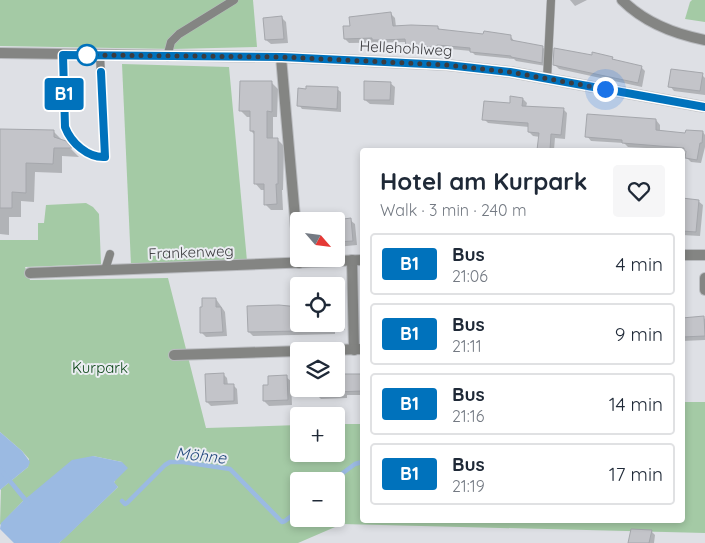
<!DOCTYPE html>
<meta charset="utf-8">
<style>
:root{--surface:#fff;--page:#f6f6f7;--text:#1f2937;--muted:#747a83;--line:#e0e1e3}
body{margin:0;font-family:Quicksand,sans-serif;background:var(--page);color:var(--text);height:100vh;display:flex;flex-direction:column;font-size:19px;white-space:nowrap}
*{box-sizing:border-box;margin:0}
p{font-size:16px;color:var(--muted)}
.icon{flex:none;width:28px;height:28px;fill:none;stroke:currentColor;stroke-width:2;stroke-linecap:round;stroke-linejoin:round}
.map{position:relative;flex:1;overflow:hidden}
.details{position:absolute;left:360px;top:148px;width:325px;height:375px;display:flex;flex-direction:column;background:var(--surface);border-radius:5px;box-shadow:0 2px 8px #0003}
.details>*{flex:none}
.badge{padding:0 10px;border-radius:4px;font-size:18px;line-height:32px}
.needle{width:32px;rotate:118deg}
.tools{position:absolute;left:290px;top:212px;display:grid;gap:10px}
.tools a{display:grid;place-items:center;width:55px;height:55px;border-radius:5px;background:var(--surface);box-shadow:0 2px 8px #0003;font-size:25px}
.you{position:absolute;width:25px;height:25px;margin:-12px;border:4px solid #fff;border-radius:50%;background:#1a73e8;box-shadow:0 0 0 8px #1a73e833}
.map>.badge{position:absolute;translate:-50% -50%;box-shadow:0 0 0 2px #fff}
.round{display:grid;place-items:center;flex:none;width:52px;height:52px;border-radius:5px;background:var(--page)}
.headline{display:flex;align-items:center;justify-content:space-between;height:85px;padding:0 20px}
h1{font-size:24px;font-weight:700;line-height:38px}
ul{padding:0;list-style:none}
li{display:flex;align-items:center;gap:15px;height:62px;margin:0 10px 8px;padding:0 10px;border:2px solid var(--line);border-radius:5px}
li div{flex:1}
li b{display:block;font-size:19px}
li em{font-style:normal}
li .badge{min-width:55px;font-weight:700;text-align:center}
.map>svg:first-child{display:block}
.green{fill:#a4caa5;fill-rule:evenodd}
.water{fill:#9bbae2}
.shadow{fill:#0003}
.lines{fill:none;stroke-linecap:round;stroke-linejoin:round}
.stream{stroke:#9bbae2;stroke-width:4.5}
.building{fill:#c3c4c9;stroke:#a5a7ac}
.lane-casing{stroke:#babcc0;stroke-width:9}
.street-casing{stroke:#babcc0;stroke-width:12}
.lane{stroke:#848583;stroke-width:8}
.street{stroke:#848583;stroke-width:10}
.line-casing{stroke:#fff;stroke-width:11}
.line{stroke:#0072bc;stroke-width:8}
.walk{stroke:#3c3c3f;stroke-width:5;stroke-dasharray:0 9}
.stop-dot{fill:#fff;stroke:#0072bc;stroke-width:2.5}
.labels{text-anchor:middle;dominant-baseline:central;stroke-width:4;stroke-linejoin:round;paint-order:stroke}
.street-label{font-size:15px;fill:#3c3c3f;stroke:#ebedf2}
.park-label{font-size:15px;fill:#0a4515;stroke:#ebedf2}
.water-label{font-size:16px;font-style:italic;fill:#20487b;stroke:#ebedf2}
</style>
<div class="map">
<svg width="705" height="543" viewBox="0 0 705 543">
<rect width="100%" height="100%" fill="#dee0e5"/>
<g class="green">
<path d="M0 0H253L257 47 173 49 0 46Z"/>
<path d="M692 0H705V22L685 19 690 2Z"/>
<path d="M122 64 229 67 247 261 131 265Z"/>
<path d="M86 203 93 207 99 214 101 264 25 267 30 280 168 278 206 428 299 425V454H336V424H362V520H682L683 402H705V533L342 524 298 543H59L118 487 114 483 122 462 93 456 24 500 0 525 1 489 28 467 29 459 22 451 0 432V240H38V223H44L46 205ZM299 481H336V519H299Z"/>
</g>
<g class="water">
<path d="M0 432 22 451 30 462 28 467 0 490Z"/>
<path d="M93 456 122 462 128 468 114 482 118 487 65 538 59 543H14L0 529 1 523 24 500 72 460Z"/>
</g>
<g class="shadow">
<path d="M570 0H587L575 6Z"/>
<path d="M391 14 395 18 396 27H438L441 31 511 37 515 42 542 47 547 51 546 66 516 61 514 59 475 55 471 51 440 48V51L411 49 407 45 406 42 349 43 345 39 351 27Z"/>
<path d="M281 17 286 22 288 43 271 44 266 40Z"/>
<path d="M612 58 616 62 641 67 645 71 642 87 559 69 555 65Z"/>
<path d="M702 75 705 78V95L674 91 670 86Z"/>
<path d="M271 82 278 89 277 117H273V140H278L284 146 283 190H282L283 210H271L265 204V190H261L255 183V135L251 131V117H247L241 111Z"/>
<path d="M390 83 395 87 394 105 370 104 365 100Z"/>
<path d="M337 89 341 92V112L302 109 299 105Z"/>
<path d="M523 99 527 103 526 107 563 109 567 113 565 139 555 138 554 150H539L540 137 533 136 529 132V127L488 123 484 119Z"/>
<path d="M656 120 660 125V132L687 134 703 132 705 135V147L701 163 691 162 687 158V151L682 150 628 147 624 143 591 141 587 136Z"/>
<path d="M0 130 53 131 79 157 62 156V173L35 172 34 202 21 201V217H9V235L0 234Z"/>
<path d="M682 200 698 201 703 205 700 236 682 235Z"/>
<path d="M350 220 355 224 357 245 336 247V221H334Z"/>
<path d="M216 299 225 312 227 336 206 337 201 332Z"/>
<path d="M299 306V324H336V314H341L345 318V330L335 331V334L253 336 249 332 248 307Z"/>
<path d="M682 318H703L705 319V340L682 341Z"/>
<path d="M223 374 227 378 228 385H233L237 389 238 404 211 406 207 402Z"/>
<path d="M362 375V395H347V398L321 399 318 396 317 389H336V376Z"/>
<path d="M286 377 291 381 292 405 269 406 264 401 270 386Z"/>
<path d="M651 531 655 535 654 543H629Z"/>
</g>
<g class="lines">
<g class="stream">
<path d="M0 469 28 503"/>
<path d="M332 481 355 464 362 462"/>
<path d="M122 501 125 504 127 503 165 465 170 462H183L230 469 282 522 285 521 299 510"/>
</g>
</g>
<g class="building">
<path d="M391 12 393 26 411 25 438 26V29L483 34 484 31 511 35V40L543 46 542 63 511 57V56L470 52V48L437 45V47L406 46 405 39 383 40H372V38L344 39 343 26H350L349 17Z"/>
<path d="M282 16 284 39 265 40 263 18Z"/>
<path d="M554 48 592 55V52L613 57 612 59 642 66 638 83 553 65Z"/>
<path d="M671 69 703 73 700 91 668 87Z"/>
<path d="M240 81H272V112L267 111V138H278V184H276L277 204 264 205V184H254V131H250V111H239Z"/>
<path d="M364 81 391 82 390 100H364Z"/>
<path d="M306 86 338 87 337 109 297 106 298 88 306 89Z"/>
<path d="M510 96 523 98 522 106 564 108 561 135 551 134 550 150H537L539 133 528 132V123L482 120 484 101 510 103Z"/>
<path d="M587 114 656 119V130L685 133 686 130 703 131 702 143H700L697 160 685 158 686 151H684V148L622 143V140L585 137Z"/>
<path d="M0 129 54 130V137L66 141 72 148H54L53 164 26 163V193L12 192V208H0Z"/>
<path d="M682 198 699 200 696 232 682 231Z"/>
<path d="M351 218 353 241 336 242V220Z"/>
<path d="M202 298H216V307H221L223 332 200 333V307H202Z"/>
<path d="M279 305 299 307V331L248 332 247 306Z"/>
<path d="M704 316 705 336 682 337V318Z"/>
<path d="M224 373V384H234V401L206 402 205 374Z"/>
<path d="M336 374H362V391L336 392Z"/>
<path d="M287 375 288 400 263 401V385H268V376Z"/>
<path d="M631 529 652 530 649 543H628Z"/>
</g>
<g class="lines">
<defs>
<g id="lane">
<path d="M63 55 65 127C71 143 88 158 105 157L100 56"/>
<path d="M167 57 171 42 179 34 234 0"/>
<path d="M547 79 551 0"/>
<path d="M105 270 110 254"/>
</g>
<g id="street">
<path d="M622 0C644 22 674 34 705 40"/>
<path d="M0 53 281 57 447 65 510 72 705 107"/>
<path d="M281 57 299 263"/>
<path d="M682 255H705"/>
<path d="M352 260 354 350"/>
<path d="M30 273 362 260"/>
<path d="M705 278V290"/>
<path d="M303 351 362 349"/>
<path d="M174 355 299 351"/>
</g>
</defs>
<use href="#lane" class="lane-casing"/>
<use href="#street" class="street-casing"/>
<use href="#lane" class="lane"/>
<use href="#street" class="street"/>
</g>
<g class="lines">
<defs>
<path id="line" d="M101 72 105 157C88 158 71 143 65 127L63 55 282 57 447 65 510 72 705 107"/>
</defs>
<use href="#line" class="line-casing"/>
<use href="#line" class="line"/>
<path class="walk" d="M87 55 282 57 447 65 510 72 605 89"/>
</g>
<circle class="stop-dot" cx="87" cy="55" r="10"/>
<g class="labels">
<g class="street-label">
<text transform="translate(406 48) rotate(3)">Hellehohlweg</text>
<text transform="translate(191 252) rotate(-2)">Frankenweg</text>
</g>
<g class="park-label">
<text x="100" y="367">Kurpark</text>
</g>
<g class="water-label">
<text transform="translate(201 455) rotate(6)">Möhne</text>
</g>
</g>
</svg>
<div class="tools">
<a><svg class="needle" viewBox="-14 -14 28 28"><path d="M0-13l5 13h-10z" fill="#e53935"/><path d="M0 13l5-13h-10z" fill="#747a83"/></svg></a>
<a><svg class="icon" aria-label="locate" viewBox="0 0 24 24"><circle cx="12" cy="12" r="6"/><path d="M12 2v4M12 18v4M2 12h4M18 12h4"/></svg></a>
<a><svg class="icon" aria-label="layers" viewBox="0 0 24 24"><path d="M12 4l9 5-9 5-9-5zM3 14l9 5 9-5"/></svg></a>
<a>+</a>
<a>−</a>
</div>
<div class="you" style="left:605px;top:89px"></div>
<b class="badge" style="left:64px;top:94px;background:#0072bc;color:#fff">B1</b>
<section class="details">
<div class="headline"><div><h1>Hotel am Kurpark</h1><p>Walk · 3 min · 240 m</p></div><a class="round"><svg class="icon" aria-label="heart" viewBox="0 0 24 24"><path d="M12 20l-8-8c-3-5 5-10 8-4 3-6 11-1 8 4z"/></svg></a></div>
<ul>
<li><span class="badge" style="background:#0072bc;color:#fff">B1</span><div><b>Bus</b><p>21:06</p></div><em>4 min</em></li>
<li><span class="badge" style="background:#0072bc;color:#fff">B1</span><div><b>Bus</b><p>21:11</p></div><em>9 min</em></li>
<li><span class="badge" style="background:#0072bc;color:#fff">B1</span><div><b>Bus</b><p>21:16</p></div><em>14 min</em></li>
<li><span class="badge" style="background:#0072bc;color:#fff">B1</span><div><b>Bus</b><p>21:19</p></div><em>17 min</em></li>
</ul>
</section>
</div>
